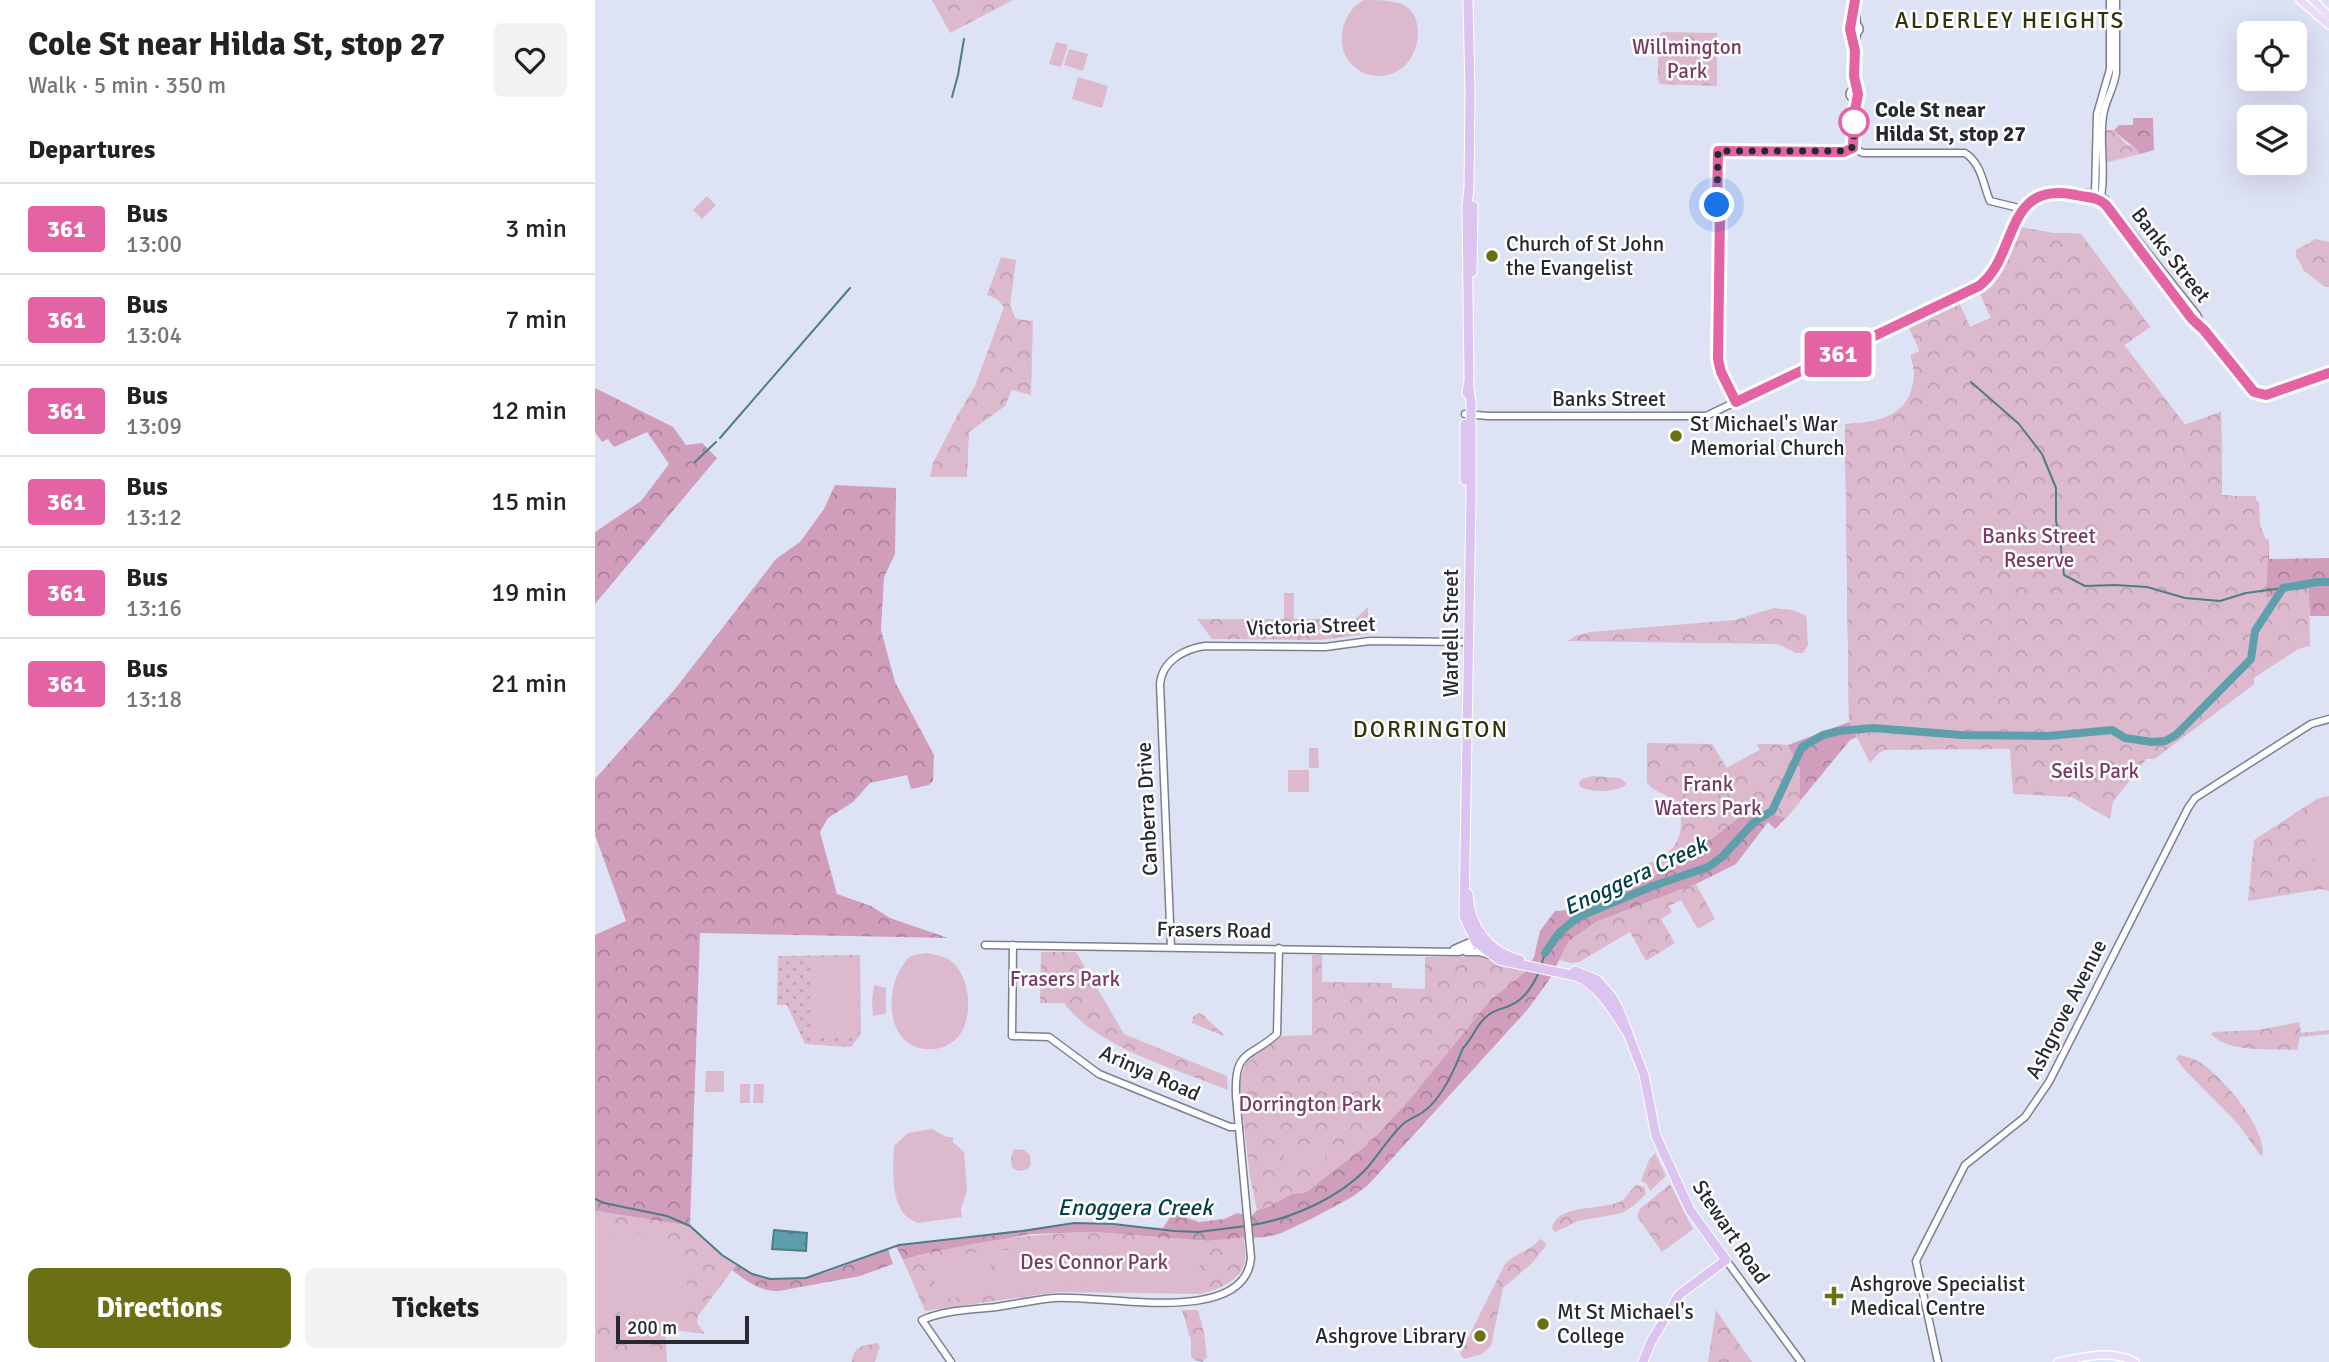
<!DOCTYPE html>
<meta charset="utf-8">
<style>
:root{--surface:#fff;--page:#f2f2f2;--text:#222;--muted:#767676;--line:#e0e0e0;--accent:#6b7015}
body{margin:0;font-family:Signika,sans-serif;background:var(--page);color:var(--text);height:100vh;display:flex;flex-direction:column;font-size:26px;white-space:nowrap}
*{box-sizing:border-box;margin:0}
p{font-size:23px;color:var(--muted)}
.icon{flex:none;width:38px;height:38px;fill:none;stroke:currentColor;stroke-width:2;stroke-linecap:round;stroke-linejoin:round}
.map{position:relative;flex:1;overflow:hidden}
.side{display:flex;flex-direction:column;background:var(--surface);width:595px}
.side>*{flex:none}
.badge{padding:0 14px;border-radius:5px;font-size:24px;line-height:46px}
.buttons{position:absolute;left:1642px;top:21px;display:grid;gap:14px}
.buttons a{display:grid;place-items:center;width:70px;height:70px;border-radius:10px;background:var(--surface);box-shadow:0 7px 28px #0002;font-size:35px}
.scale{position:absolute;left:21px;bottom:18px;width:133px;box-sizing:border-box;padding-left:7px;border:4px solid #282930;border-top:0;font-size:19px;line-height:24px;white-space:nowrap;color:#282930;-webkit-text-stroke:5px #fff;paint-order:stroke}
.you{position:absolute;width:35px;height:35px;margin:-18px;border:5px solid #fff;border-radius:50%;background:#1a73e8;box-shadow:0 0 0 10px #1a73e833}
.map>.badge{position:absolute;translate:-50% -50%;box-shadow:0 0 0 4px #fff}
h2{padding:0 28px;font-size:26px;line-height:63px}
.round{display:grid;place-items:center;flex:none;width:74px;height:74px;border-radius:10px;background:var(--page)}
.summary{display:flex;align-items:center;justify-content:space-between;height:119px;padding:0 28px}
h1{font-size:33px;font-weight:700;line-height:52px}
.primary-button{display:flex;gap:14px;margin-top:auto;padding:14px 28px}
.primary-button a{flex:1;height:80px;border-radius:10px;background:var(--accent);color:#fff;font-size:28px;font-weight:700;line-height:80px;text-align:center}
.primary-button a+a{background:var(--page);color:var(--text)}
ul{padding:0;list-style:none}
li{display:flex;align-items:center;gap:21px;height:91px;padding:0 28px;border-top:2px solid var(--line)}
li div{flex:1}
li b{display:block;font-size:26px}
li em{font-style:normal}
li .badge{min-width:77px;font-weight:700;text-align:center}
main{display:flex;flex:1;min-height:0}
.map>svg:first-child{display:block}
.grass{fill:url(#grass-dots)}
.forest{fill:url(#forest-crowns)}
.park{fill:url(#park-crowns)}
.garden{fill:#ddb9ce}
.water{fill:url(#water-ripples);stroke:#4e7c87;stroke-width:2}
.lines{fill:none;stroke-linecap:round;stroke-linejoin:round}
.stream{stroke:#4e7c87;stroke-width:2}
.river{stroke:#5e9fac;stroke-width:8}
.secondary-casing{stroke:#7c7f90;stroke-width:9}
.primary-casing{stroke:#fff;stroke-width:10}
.highway-casing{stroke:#fff;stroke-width:11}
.secondary{stroke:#fff;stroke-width:6}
.primary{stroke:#eadcf6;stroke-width:7}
.highway{stroke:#dcc4f0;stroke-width:9}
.line-casing{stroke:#fff;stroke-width:16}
.line{stroke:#e463a4;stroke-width:10}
.walk{stroke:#282930;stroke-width:7;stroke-dasharray:0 12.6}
.stop-dot{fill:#fff;stroke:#e463a4;stroke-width:3.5}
.poi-dot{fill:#6b7015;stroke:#fff;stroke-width:2.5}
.labels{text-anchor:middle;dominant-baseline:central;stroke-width:5;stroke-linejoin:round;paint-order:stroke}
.park-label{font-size:21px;fill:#793b63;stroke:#fff}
.stop-label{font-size:21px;font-weight:bold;fill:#282930;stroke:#fff;text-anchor:start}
.poi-label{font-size:21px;fill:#282930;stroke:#fff;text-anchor:start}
.street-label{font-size:21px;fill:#282930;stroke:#fff}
.neighbourhood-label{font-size:23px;letter-spacing:2px;fill:#31340a;stroke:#fff}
.water-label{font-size:23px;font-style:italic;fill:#003f49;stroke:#fff}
</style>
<main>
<section class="side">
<div class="summary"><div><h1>Cole St near Hilda St, stop 27</h1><p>Walk · 5 min · 350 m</p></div><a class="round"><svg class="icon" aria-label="heart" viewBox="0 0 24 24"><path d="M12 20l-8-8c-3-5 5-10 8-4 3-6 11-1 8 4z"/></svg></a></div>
<h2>Departures</h2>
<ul>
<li><span class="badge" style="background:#e463a4;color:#fff">361</span><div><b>Bus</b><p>13:00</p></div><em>3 min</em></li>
<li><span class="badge" style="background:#e463a4;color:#fff">361</span><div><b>Bus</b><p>13:04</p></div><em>7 min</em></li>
<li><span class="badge" style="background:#e463a4;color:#fff">361</span><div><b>Bus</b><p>13:09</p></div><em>12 min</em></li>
<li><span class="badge" style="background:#e463a4;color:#fff">361</span><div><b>Bus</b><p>13:12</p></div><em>15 min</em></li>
<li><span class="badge" style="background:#e463a4;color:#fff">361</span><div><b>Bus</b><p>13:16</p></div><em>19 min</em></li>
<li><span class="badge" style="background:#e463a4;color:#fff">361</span><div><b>Bus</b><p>13:18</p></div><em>21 min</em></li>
</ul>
<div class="primary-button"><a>Directions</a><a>Tickets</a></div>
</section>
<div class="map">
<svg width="1734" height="1362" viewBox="0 0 1734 1362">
<defs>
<pattern id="grass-dots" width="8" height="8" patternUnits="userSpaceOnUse" patternTransform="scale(1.75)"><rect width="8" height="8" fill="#ddb9ce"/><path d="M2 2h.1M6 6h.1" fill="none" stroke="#be9fb1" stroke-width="1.8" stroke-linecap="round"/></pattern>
<pattern id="forest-crowns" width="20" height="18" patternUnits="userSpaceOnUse" patternTransform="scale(1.75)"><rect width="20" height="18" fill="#d09ebb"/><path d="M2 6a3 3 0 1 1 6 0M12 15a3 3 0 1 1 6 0" fill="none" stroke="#a98198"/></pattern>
<pattern id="park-crowns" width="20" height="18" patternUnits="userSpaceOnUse" patternTransform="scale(1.75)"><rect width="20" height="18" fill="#ddb9ce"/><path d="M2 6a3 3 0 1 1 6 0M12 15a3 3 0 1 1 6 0" fill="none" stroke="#be9fb1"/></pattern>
<pattern id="water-ripples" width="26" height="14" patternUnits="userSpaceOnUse" patternTransform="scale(1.75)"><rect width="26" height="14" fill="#5e9fac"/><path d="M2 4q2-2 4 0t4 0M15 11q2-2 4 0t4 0" fill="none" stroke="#4e828c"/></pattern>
</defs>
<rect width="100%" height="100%" fill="#dee2f5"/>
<path class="grass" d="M265 955 266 1034 256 1047 210 1044 192 1005H182L183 956Z"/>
<g class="forest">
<path d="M1538 118H1558L1559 150 1545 154C1538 145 1527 139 1519 130L1524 125H1538Z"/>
<path d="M1424 227 1457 233 1486 234 1555 327 1529 345 1590 425 1626 412 1627 495 1640 496 1658 530 1674 544V559L1734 558V616H1715L1713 589 1654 673 1659 684 1559 759 1262 737 1255 740 1191 818 1180 829 1173 822 1141 864 1101 884 1001 922 974 941 954 980 933 1009 773 1185 757 1197 720 1217 684 1234 670 1237 613 1241 499 1232 436 1234 329 1254 308 1260 301 1246 479 1223 568 1228 578 1213 604 1222 629 1219 642 1213 657 1216 662 1210 671 1208 696 1194 711 1192 774 1143 814 1100 895 1000 931 971 939 957 945 931 960 911C1021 910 1107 848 1154 809L1132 768 1165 750 1162 744 1193 745 1254 722 1250 424C1282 423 1316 417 1319 377 1320 371 1317 362 1316 355L1325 351 1314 327 1364 303 1375 327 1396 318 1385 293 1397 287Z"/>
<path d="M0 388 78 427 91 445 107 443 122 458 0 604V532L46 501 74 464 52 432 19 447 13 439 7 442 0 432Z"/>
<path d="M240 485 301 488 300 554 289 577 286 630 300 682 339 755 338 781 334 785 316 789 312 775 275 783 258 802 233 818 225 832 242 894 276 906 295 918 353 938 105 933 95 1226 0 1211V935L31 921 0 835V779L80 689 181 559 205 542 229 509Z"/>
<path d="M293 1249 298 1264 265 1276 184 1291C164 1291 153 1282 137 1270L141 1265C194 1297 242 1267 293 1249Z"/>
</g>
<g class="park">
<path d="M337 0H418L355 33Z"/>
<path d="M1068 32 1122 33V86L1065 84 1063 80V36Z"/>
<path d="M1511 130H1519L1531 144 1541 148 1545 154 1513 162 1511 160Z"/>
<path d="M1424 227 1457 233 1486 234 1555 327 1529 345 1590 425 1626 412 1627 496H1661V500L1664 502 1665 525 1670 538 1674 540 1671 598 1690 591 1714 589 1715 646 1703 649 1659 678V684L1559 759 1552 758 1518 802 1515 819 1477 797 1418 794 1415 749 1290 750 1284 753 1275 763 1254 722 1250 424C1282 423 1316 417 1319 377 1320 371 1317 362 1316 355L1325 351 1314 327 1364 303 1375 327 1396 318 1385 293 1397 287Z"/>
<path d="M1721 239 1734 242V287H1730L1708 270 1706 264 1701 257V250Z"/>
<path d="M406 257 421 260 415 306 421 319 438 321 436 395 417 390 410 406 374 432 372 477H335L338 463 362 416 380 386 409 307 402 299 392 295Z"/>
<path d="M689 593H699V619H760L773 607V634L724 640 617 639 602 619H689Z"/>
<path d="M1179 608 1198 610 1211 616 1213 645 1208 653H1201L1183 644 973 641 980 636 995 632 1140 620Z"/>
<path d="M1052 743 1117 744 1132 768 1165 750 1162 744 1193 745 1205 766V802L1191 818 1154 809 1119 837 1050 882 1048 866C1056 862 1066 858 1073 852 1089 840 1091 811 1075 798 1067 792 1057 791 1052 782Z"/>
<path d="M998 776 1025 778 1031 783 1030 786C1017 792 998 793 985 787L984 783 987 779Z"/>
<path d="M1734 796V891L1726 889 1653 901 1659 840 1722 799Z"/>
<path d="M1101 884 1120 919 1103 929 1086 900 1074 906 1077 912 1066 919 1080 943 1051 961 1035 932 984 962 976 963 964 960 974 941 1001 922Z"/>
<path d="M446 952H481L529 1034 632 1076 633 1090C584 1070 500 1047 469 1003H445Z"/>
<path d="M717 955H727V982L797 983V988L830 989V957L889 956 905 965 931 971 895 1000 814 1100 774 1143 711 1192 696 1194 671 1208 662 1210 655 1177 644 1083 650 1065 659 1056 688 1036 717 1035Z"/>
<path d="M604 1013 608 1015 631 1037 597 1023 598 1017Z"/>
<path d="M1704 1022 1706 1033 1734 1030V1034L1705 1037 1702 1050C1676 1048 1635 1054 1616 1034L1618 1032 1663 1030Z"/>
<path d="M1585 1055C1592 1057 1600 1059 1606 1063 1629 1078 1670 1127 1668 1155H1665L1644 1125 1588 1068 1581 1058Z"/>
<path d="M419 1149 429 1150 435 1155 436 1164 433 1169 424 1171 417 1168 416 1158Z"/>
<path d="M1060 1153 1071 1176 1055 1191 1052 1184 1046 1181 1054 1160Z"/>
<path d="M1075 1184 1098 1229 1067 1252 1042 1216 1045 1209Z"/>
<path d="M1041 1185 1049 1187 1051 1194 1038 1206 1027 1213 983 1221 960 1232 957 1229C961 1203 1008 1211 1026 1201 1031 1198 1036 1190 1041 1185Z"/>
<path d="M0 1211 95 1226 127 1255 141 1265 103 1316 102 1323 110 1334 70 1329 72 1362H0Z"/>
<path d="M499 1232 613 1241 649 1237C649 1244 651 1253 650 1260 647 1281 623 1289 606 1294L462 1292 330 1311 308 1260C369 1243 436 1233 499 1232Z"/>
<path d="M945 1239 949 1241 951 1246 936 1264 908 1288 896 1346 887 1354 869 1359 865 1354 910 1264C920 1253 935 1251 945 1239Z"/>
<path d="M587 1310H603L609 1333 612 1357 607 1362 599 1360 596 1356V1341Z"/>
<path d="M1121 1310 1157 1362H1113Z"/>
<path d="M282 1343 285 1346 280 1362H257C258 1346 268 1346 282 1343Z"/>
</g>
<g class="garden">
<path d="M769 0C782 0 795 0 807 4 828 14 826 45 814 61 798 81 769 81 754 61 739 42 749 9 769 0Z"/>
<path d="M461 42 473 45 466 67 454 64Z"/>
<path d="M474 49 493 54 488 71 469 65Z"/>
<path d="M483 77 513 86 507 108 477 99Z"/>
<path d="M112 196 121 205 107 219 98 210Z"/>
<path d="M714 748H723L724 768H714Z"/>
<rect x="693" y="770" width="21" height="22"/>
<path d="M1111 770 1117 803 1095 808 1089 774Z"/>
<path d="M1734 803V868C1703 858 1700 812 1734 803Z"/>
<path d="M332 953C342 955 350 956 357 962 375 977 378 1013 366 1033 360 1042 350 1048 339 1049 294 1053 288 998 306 968 309 964 311 959 316 956 321 954 327 954 332 953Z"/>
<path d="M218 961H264L263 1037H217Z"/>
<path d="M279 985 291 988V1013L278 1016 277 1001Z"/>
<path d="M111 1071H129V1092H110Z"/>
<rect x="145" y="1084" width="10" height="19"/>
<path d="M159 1084H169L168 1103H158Z"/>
<path d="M337 1129 352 1137H358V1142L369 1152 372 1191 366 1208 367 1217 322 1223C317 1220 311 1217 308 1213 296 1195 298 1167 299 1146L313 1133Z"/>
<path d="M726 1141 731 1160 692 1169 687 1150Z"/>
<path d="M5 1220 6 1224H14L15 1227 21 1226 24 1236 0 1242V1222Z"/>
<path d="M45 1233C98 1239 115 1332 52 1325 37 1323 28 1318 20 1306H0V1262H13C17 1244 28 1238 45 1233Z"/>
<path d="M473 1243 537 1244 536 1287 472 1286Z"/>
<path d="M462 1244 466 1286 405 1293 401 1251Z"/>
<path d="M544 1245 605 1247 604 1290 543 1289Z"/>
<path d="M394 1251 399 1293 342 1300 337 1258Z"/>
<path d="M58 1346 62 1362H0V1360Z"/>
</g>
<path class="water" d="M179 1230 212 1233 211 1251 177 1249Z"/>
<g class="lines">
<g class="stream">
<path d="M357 97 363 75 369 39"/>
<path d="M1376 382 1424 424 1447 454 1461 488V521L1465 539 1469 575 1490 586 1520 585 1552 587 1590 598 1625 601 1651 593 1688 588"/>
<path d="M125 438 255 288"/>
<path d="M100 462 121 442"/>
<path d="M946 966 950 953"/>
<path d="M0 1199 9 1203 72 1216 95 1226 127 1255 157 1274 175 1279 211 1278 304 1245 428 1231 479 1223 518 1224 579 1231 603 1232 651 1226"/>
<path d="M657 1225C696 1219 744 1198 772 1168 784 1154 793 1139 806 1126 813 1119 821 1117 828 1112 847 1099 860 1068 868 1048 876 1040 880 1029 887 1021 898 1009 903 1011 916 1005 929 1000 939 984 944 972"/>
</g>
<path class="river" d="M950 953 964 933 983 917 1058 886 1113 867 1127 857 1160 821 1177 811 1207 747 1228 735 1244 731 1278 728 1366 735 1453 736 1517 730 1530 738 1557 742 1570 741 1581 735 1656 659 1660 631 1688 588 1723 582H1734"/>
<defs>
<g id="secondary">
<path d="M1260 0 1262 25"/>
<circle cx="1260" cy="29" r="4.5"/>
<circle cx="1259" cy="94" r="4.5"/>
<path d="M1261 91 1259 76 1262 32"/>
<path d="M1258 148 1261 98"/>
<path d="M1500 195 1502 114 1515 69V0"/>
<path d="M1503 197 1506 196C1511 170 1504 143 1508 116 1510 101 1519 88 1521 73V0"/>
<path d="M1533 234 1597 319 1609 330 1659 392 1671 395 1734 373"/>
<path d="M1141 402 1126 372 1123 359 1125 212 1122 205 1123 151 1249 152 1258 148 1268 153H1370C1387 164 1388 185 1395 201L1428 209"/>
<path d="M870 414 893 416H1111L1384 286C1414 263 1410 204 1452 194 1459 192 1466 193 1473 193 1487 193 1498 191 1510 199L1602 315 1609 330"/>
<path d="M390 945 864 952 873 949 882 943"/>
<path d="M418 945 417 1036 454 1037 504 1074 635 1127H644"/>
<path d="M576 947 565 684C567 661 589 649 610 646L730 647 775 641 873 642"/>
<path d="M859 949 880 940"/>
<path d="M871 952H884L895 955"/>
<path d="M1131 1260 1206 1362"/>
<path d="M356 1362 327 1320C349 1310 377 1310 401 1307 420 1304 440 1300 459 1298 506 1294 650 1328 656 1258L641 1096C639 1049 654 1059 682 1034L684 948"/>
<path d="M1343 1362 1321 1261 1370 1165 1430 1117 1454 1082 1593 808 1600 798 1716 724 1734 719"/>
</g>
<g id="primary">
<path d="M1705 0 1734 25"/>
<path d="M1718 0 1734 16"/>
<path d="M1463 1362C1490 1357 1515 1349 1540 1362"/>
</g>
<g id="highway">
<path d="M877 272 878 206"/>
<path d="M874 387 876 404V497L869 916 881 942 904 960 981 976C1005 986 1018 1011 1032 1032"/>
<path d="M872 393 874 380 872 207 874 187 875 91 873 0"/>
<path d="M870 480V424"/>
<path d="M873 894C875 927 893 952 925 960"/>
<path d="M980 971 1002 980 1017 997 1024 1010 1049 1075 1061 1136 1095 1210 1131 1260 1084 1295 1056 1342 1048 1362"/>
</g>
</defs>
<use href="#secondary" class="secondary-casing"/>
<use href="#primary" class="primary-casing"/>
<use href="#highway" class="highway-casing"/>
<use href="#secondary" class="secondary"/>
<use href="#primary" class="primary"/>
<use href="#highway" class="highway"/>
</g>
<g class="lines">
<defs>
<path id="line" d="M1260 0 1255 29 1260 51 1259 76 1263 94 1259 116 1258 148 1249 152 1123 151 1122 205 1125 212 1123 359 1126 372 1141 402 1384 286C1424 256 1408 179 1481 195 1493 198 1501 196 1511 205L1597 319 1609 330 1659 392 1671 395 1734 373"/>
</defs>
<use href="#line" class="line-casing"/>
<use href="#line" class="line"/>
<path class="walk" d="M1122 205 1123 151H1252L1259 146V116V122"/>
</g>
<circle class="stop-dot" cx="1259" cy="122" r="14"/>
<g class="poi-dot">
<circle cx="897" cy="256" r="7"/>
<circle cx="1081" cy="436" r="7"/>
<path d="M1235.5 1285.5h7v7h7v7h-7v7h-7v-7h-7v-7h7z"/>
<circle cx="948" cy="1324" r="7"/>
<circle cx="885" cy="1336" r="7"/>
</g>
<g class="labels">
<g class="park-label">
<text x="1092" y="47">Willmington<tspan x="1092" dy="24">Park</tspan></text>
<text x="1444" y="536">Banks Street<tspan x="1444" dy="24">Reserve</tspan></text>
<text x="1500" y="771">Seils Park</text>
<text x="1113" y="784">Frank<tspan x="1113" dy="24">Waters Park</tspan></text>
<text x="470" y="979">Frasers Park</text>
<text x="715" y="1104">Dorrington Park</text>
<text x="499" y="1262">Des Connor Park</text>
</g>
<g class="stop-label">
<text x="1280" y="110">Cole St near<tspan x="1280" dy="24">Hilda St, stop 27</tspan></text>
</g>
<g class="poi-label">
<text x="911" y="244">Church of St John<tspan x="911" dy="24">the Evangelist</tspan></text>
<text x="1095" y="424">St Michael's War<tspan x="1095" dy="24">Memorial Church</tspan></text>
<text x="1255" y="1284">Ashgrove Specialist<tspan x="1255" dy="24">Medical Centre</tspan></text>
<text x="962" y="1312">Mt St Michael's<tspan x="962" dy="24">College</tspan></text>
<text x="871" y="1336" text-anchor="end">Ashgrove Library</text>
</g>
<g class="street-label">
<text transform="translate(1576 255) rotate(52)">Banks Street</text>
<text x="1014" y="399">Banks Street</text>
<text transform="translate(716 626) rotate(-2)">Victoria Street</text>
<text transform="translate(856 633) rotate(-90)">Wardell Street</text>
<text transform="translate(552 809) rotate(-93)">Canberra Drive</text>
<text transform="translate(619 930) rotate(1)">Frasers Road</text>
<text transform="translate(1471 1009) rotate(-63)">Ashgrove Avenue</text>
<text transform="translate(555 1073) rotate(24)">Arinya Road</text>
<text transform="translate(1136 1232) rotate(56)">Stewart Road</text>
</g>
<g class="neighbourhood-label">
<text x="1415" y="20">ALDERLEY HEIGHTS</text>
<text x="836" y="729">DORRINGTON</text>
</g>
<g class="water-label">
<text transform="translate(1040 876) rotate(-25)">Enoggera Creek</text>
<text x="540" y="1207">Enoggera Creek</text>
</g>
</g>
</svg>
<div class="buttons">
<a><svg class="icon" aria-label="locate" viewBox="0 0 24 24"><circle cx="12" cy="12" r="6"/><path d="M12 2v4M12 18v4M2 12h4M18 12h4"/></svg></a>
<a><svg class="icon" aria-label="layers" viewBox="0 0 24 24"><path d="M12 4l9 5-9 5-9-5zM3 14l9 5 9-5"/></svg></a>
</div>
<div class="scale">200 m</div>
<div class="you" style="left:1122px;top:205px"></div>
<b class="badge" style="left:1243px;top:354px;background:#e463a4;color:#fff">361</b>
</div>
</main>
